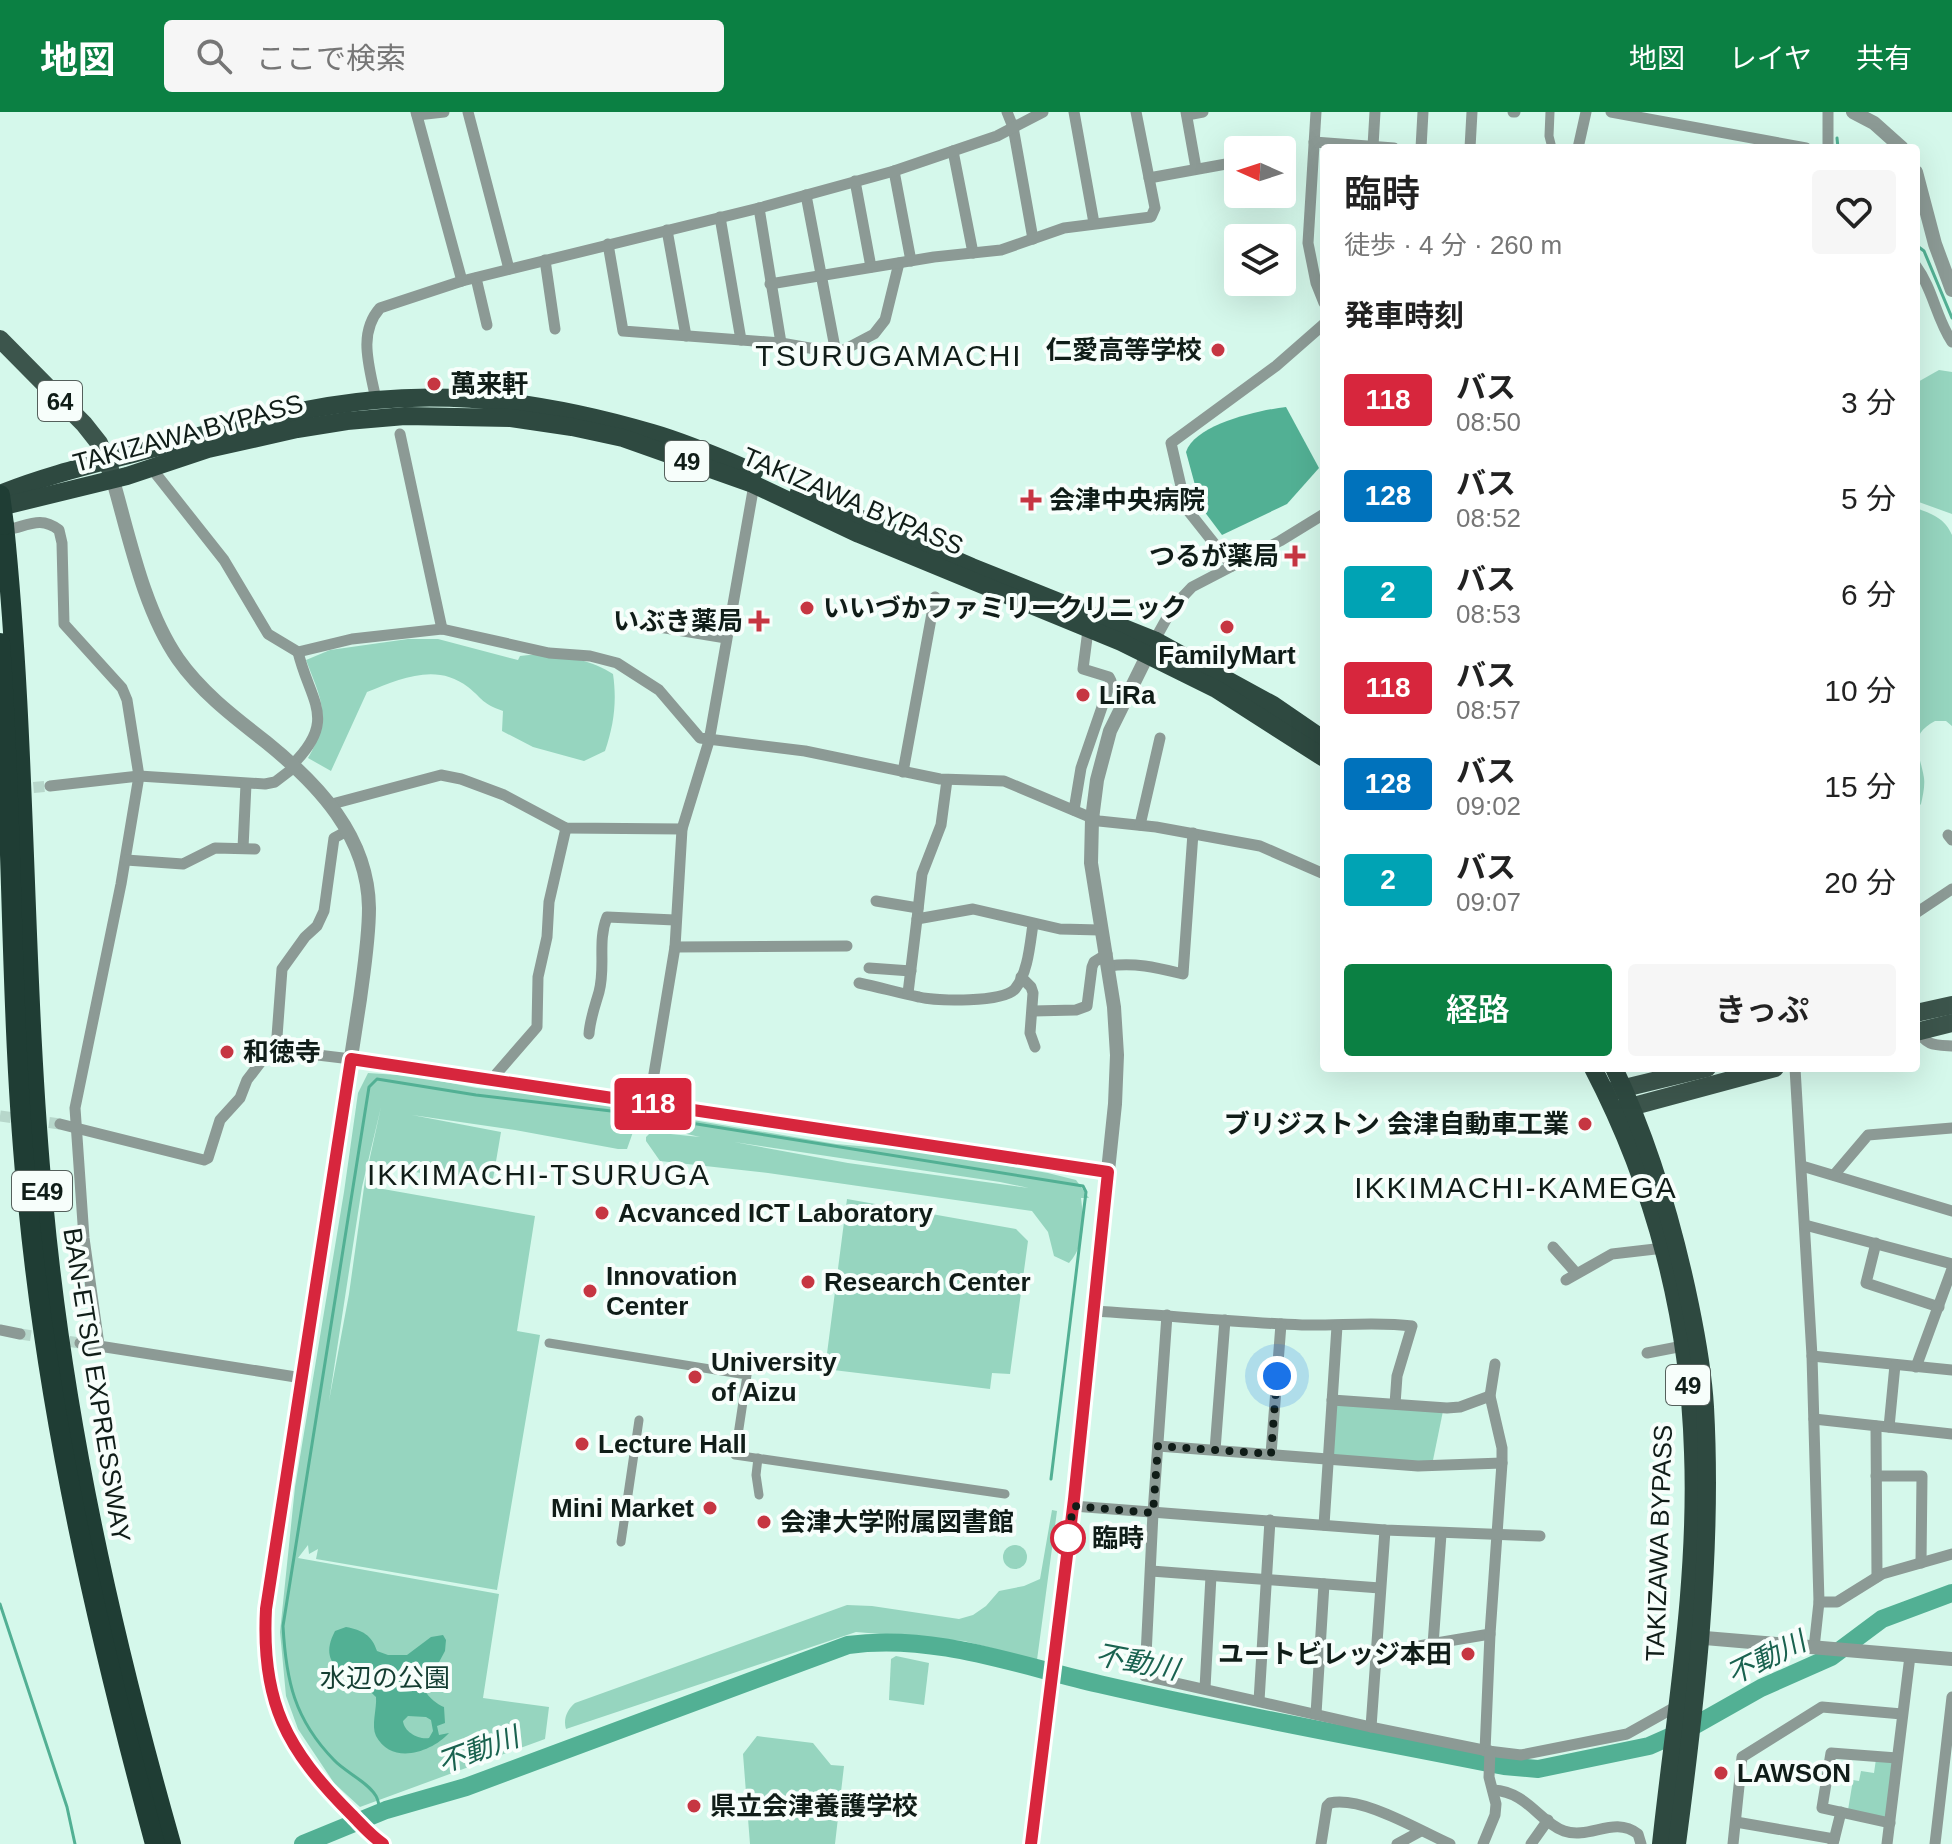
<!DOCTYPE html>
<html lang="ja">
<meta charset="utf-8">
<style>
:root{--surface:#fff;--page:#f6f6f6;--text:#222;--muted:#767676;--accent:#0b8043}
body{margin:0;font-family:Arial,"Noto Sans JP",sans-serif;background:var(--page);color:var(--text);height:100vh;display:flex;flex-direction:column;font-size:30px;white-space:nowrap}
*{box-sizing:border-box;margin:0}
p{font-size:26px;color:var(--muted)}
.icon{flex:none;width:44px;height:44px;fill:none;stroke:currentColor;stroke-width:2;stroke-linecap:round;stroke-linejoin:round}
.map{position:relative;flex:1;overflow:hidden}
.sheet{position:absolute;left:1320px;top:32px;width:600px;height:928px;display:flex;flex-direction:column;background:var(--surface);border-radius:8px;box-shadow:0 8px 32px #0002}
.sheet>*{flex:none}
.badge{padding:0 16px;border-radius:6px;font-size:28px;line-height:52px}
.needle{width:52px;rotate:273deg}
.controls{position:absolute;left:1224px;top:24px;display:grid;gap:16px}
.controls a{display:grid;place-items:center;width:72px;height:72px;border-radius:8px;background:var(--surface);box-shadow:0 8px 32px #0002;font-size:40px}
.you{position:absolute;width:40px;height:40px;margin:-20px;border:6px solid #fff;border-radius:50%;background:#1a73e8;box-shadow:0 0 0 12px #1a73e833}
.map>.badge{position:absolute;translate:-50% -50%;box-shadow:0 0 0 4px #fff}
h2{padding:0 24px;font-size:30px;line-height:72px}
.round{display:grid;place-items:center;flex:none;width:84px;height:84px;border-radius:8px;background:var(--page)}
.summary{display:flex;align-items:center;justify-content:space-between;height:136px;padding:0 24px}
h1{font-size:38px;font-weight:600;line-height:60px}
.action{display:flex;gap:16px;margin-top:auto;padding:16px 24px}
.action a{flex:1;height:92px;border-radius:8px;background:var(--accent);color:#fff;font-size:32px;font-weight:600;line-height:92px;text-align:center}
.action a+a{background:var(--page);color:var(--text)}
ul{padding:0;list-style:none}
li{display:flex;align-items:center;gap:24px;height:96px;padding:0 24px}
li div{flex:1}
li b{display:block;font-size:30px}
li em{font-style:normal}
li .badge{min-width:88px;font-weight:700;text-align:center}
header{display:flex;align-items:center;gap:48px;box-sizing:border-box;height:112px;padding:0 40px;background:var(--accent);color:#fff}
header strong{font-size:38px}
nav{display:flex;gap:44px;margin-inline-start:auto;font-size:28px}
.search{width:560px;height:72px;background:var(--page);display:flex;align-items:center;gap:20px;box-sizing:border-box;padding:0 28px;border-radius:8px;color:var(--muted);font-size:30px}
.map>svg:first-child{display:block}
.green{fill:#96d5bf;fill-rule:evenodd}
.water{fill:#52b094;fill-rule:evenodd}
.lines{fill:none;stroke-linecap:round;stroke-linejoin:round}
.stream{stroke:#52b094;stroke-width:3}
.river{stroke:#52b094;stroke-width:18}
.minor-tunnel{stroke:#b7d7cb;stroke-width:11;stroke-dasharray:11 5.5;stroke-linecap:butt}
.pedestrian{stroke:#8c9a95;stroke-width:9}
.minor{stroke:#8c9a95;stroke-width:11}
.tertiary{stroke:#8c9a95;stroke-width:14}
.primary{stroke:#3c554c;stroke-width:18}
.trunk{stroke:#2e4940;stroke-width:18}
.motorway{stroke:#1f3d34;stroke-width:20}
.motorway-bridge{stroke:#1f3d34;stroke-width:20}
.line-casing{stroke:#fff;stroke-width:18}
.line{stroke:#d7263d;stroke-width:12}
.walk{stroke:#101d18;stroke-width:8;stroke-dasharray:0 14.4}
.poi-dot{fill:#c63642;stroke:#f7fefb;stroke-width:3}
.stop-dot{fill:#fff;stroke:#d7263d;stroke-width:4}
.labels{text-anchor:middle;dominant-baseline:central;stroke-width:8;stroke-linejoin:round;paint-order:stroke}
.shield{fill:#f7fefb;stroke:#55605c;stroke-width:2}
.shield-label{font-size:24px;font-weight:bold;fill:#101d18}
.poi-label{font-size:26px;font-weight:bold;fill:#101d18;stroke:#f7fefb;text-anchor:start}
.street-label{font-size:26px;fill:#101d18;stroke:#f7fefb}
.stop-label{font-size:26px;font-weight:bold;fill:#101d18;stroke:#f7fefb;text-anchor:start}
.park-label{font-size:26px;fill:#143e32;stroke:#f7fefb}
.water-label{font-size:28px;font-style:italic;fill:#19624f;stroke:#f7fefb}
.quarter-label{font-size:30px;letter-spacing:2px;fill:#101d18;stroke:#f7fefb}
</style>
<header>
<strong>地図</strong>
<div class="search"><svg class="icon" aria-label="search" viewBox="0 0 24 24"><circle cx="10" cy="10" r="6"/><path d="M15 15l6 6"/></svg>ここで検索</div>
<nav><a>地図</a><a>レイヤ</a><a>共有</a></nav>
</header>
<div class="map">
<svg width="1952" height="1732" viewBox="0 0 1952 1732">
<rect width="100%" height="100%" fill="#d5f8eb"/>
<g class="green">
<path d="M1939 258 1952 260V402L1916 389V271Z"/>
<path d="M1916 396C1932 402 1945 406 1952 423V614L1946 609H1935C1906 625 1920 640 1924 666 1925 674 1923 683 1921 692L1916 697Z"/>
<path d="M408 527H438L518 548 520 544C549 540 589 546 613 562 617 589 614 613 605 639L584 649 533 635 502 619 503 599C481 591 484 588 468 575 436 550 400 567 367 580L331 659 308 646C332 605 322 590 306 548L330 538Z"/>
<path d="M368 961 413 964 477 976 609 990 632 999 640 1011 635 1019 629 1018 633 1020 627 1037H618L515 1018 412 1003 501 1020 492 1073 386 1055 383 1077 535 1104 517 1219 540 1223 497 1478 316 1447 318 1437 309 1442 308 1433 298 1446 499 1482 483 1586 549 1595 545 1627 360 1695 334 1671 298 1617 286 1584 280 1520 295 1375 344 1080 358 981ZM381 995 365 1068 349 1182 329 1289 362 1075Z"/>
<path d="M657 1002 836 1032 927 1040 1048 1061 1076 1068 1089 1086H1081C1084 1109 1085 1134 1069 1151L1054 1144 1048 1120 1032 1099 768 1061 660 1049 646 1029V1025L651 1020 700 1025 665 1017 652 1010ZM734 1030 1000 1070 1029 1076 848 1051Z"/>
<path d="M847 1087 1016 1117 1028 1129 1010 1262 992 1261 990 1277 825 1257Z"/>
<path d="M1335 1290 1443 1299 1432 1353 1331 1343Z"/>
<path d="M1052 1398 1057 1399 1037 1548 964 1529 856 1520 566 1617C563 1607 567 1598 575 1591L847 1493 872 1494 959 1507 973 1503 986 1494 999 1479 1024 1474 1040 1467Z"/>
<circle cx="1015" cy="1445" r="12"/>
<path d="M896 1544 929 1551 924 1593 889 1588 891 1547Z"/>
<path d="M757 1624 813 1631 831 1653 844 1654 835 1732H750L743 1642Z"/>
<path d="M1876 1647 1895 1648 1887 1706 1848 1698 1853 1668 1859 1669 1861 1659 1874 1661Z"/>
</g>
<g class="water">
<path d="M1286 295 1319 356 1287 392 1222 423 1201 395 1186 340C1195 312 1260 298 1286 295Z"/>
<path d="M346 1515C362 1518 372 1523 377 1539L388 1543H407L431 1525 443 1523 446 1528 445 1539 438 1552C405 1556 425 1587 444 1595L445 1611 437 1614 439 1623 449 1621C432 1640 392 1654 376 1624 371 1613 377 1597 376 1585 356 1563 314 1559 335 1519ZM408 1604 426 1605 431 1608 433 1619 429 1626C419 1628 404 1620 403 1609Z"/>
</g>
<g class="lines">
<g class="stream">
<path d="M1837 26 1838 36"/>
<path d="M1916 133 1924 139 1952 206"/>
<path d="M0 1492 67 1695 75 1732"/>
<path d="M381 1702C379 1696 379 1689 376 1684 368 1670 345 1660 334 1648 294 1607 286 1568 283 1514L369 975 377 967 476 983 628 1001 1083 1074 1086 1080 1051 1367"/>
</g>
<path class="river" d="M303 1732 386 1698 466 1675 848 1533C933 1521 1017 1553 1099 1572 1233 1603 1369 1627 1504 1654L1538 1657 1649 1634 1692 1615 1761 1576 1831 1545 1882 1507 1952 1481"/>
<g class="minor-tunnel">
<path d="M17 677 50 674"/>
<path d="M0 1004 60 1012"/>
<path d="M20 1222 80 1231"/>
</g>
<g class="pedestrian">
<path d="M1550 0 1549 24 1552 36"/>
<path d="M549 1231 747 1263 735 1343 1005 1382"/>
<path d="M758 1346 756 1363 759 1383"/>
<path d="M621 1430 639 1308"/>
</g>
<g class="minor">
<path d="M416 0 462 169"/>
<path d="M468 0 509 157"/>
<path d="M1007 0 1013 15 1033 127"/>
<path d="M1074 0 1094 111"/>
<path d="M1186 0 1196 56"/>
<path d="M1316 0 1308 131 1316 171 1324 191"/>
<path d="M1513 0H1515"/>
<path d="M1611 0 1806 36"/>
<path d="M1828 0V36"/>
<path d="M417 3 444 0"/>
<path d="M1187 3 1203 0"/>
<path d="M1314 30 1394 36"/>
<path d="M1373 34 1375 0"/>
<path d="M1421 36 1423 0"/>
<path d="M1470 36 1472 0"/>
<path d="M1578 36 1586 0"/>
<path d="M953 39 973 141"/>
<path d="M894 59 911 149"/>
<path d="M1149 66 1237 50"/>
<path d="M855 69 871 155"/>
<path d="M806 83 836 241"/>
<path d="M759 96 781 231"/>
<path d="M720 105 741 228"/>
<path d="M667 118 686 224"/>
<path d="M608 132 623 219 781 231 838 241 874 222 885 208 899 151"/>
<path d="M545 148 555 217"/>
<path d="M1916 154C1933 177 1936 206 1952 230"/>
<path d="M476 166 487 213"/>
<path d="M770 172 934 145 1001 138 1064 116 1151 105 1155 96 1136 0"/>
<path d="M376 288C370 256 357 222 380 196L462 169 763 95 894 59 997 24 1043 0"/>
<path d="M400 322 442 517"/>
<path d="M156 362 224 448 268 522 298 540 352 527 442 517 549 541 590 544 617 551 659 578 700 626 805 639 940 667 1004 669 1099 709 1156 715 1260 734 1324 762"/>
<path d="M15 416C33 411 43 406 59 418L62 431 64 512 122 576 127 588 139 664 121 772 75 996 84 1126 99 1233"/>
<path d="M1232 454 1186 396 1171 331 1276 254 1324 212"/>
<path d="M647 513 726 526"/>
<path d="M1153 531 1173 495 1192 475 1280 429 1324 402"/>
<path d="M293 652C338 607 310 590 298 540"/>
<path d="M903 660 935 485"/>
<path d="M947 668 941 713 922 762 917 807 973 797 1060 817 1100 818"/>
<path d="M50 674 139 664 265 672 275 670 296 654"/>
<path d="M332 692 441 663 461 667 504 683 566 716 682 717"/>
<path d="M1074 698 1081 656 1111 569 1109 565 1083 557 1088 518"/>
<path d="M1140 713 1160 626"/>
<path d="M1948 723 1952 728"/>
<path d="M243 736 246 672"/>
<path d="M126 748 183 752 215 736 255 737"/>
<path d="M876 789 918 796"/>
<path d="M1916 801 1952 777"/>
<path d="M675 835 847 834"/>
<path d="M1109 854C1135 850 1158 856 1183 862L1193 721"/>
<path d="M869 856 911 859"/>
<path d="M1021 865 1031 875 1033 881 1030 921 1035 935"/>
<path d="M859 871C879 875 899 881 919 885 936 889 1004 891 1015 877 1028 861 1030 832 1033 812"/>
<path d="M908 881 917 807"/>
<path d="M1033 899 1076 898 1087 894 1092 855 1094 850 1107 842"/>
<path d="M1918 917C1925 934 1935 933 1952 934"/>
<path d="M589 922C590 907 595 894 599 880 606 854 597 830 607 805L675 808"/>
<path d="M276 938 351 947"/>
<path d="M1795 956 1812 1244 1819 1490 1814 1536"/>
<path d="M496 969 497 961 537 915 538 865 547 825 549 790 566 716"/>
<path d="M649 992 675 835 682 717 709 629 755 367"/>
<path d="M60 1012 204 1048 208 1046 220 1008 240 986 247 968 267 942 276 938 282 857 305 825 317 814 324 799 334 726 347 719"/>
<path d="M1802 1054 1952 1099"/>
<path d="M1834 1063 1868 1023 1952 1016"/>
<path d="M1805 1113 1952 1152"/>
<path d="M1876 1131 1866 1171 1939 1195"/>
<path d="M1553 1135 1576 1161"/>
<path d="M1566 1168 1612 1142 1664 1136"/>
<path d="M1094 1199C1163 1203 1232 1210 1302 1213 1338 1214 1376 1209 1412 1214L1397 1264 1395 1292"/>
<path d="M1167 1203 1153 1401 1145 1564 1371 1615 1488 1639 1521 1643 1627 1622 1677 1594"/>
<path d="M0 1218 20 1222"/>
<path d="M80 1231 302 1266"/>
<path d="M1647 1241 1683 1234"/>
<path d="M1812 1244 1952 1258"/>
<path d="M1495 1252 1490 1284 1502 1336V1351"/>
<path d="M1916 1255 1952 1157"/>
<path d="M1332 1288 1447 1296 1460 1295 1490 1284"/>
<path d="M1814 1307 1952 1322"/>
<path d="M1876 1314 1877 1465"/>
<path d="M1889 1315 1895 1253"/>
<path d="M1158 1334 1418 1354 1502 1351 1490 1522 1377 1541"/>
<path d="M1215 1338 1225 1208"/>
<path d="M1271 1342 1281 1212"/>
<path d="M1876 1364H1922L1921 1451"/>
<path d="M1073 1394 1385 1418 1540 1424"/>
<path d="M1324 1413 1337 1214"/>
<path d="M1151 1459 1380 1476"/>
<path d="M1819 1490H1837L1882 1462 1952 1442"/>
<path d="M1433 1533 1441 1422"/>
<path d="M1205 1576 1211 1464"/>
<path d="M1259 1589 1270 1408"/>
<path d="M1316 1602 1324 1472"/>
<path d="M1371 1615 1385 1418"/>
<path d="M1485 1639 1490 1522"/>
<path d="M1493 1678C1528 1680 1539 1710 1564 1719 1590 1728 1614 1703 1638 1722L1641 1732"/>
<path d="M1736 1710 1834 1727"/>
<path d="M1890 1711 1822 1696 1831 1641 1897 1646"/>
<path d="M1321 1732 1327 1694 1330 1691C1363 1684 1418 1718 1450 1732"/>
<path d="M1397 1732 1421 1719"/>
<path d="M1483 1732 1495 1703 1496 1692 1489 1665 1490 1639"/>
<path d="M1531 1732 1548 1708"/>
<path d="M1733 1732 1742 1645 1822 1595 1902 1602"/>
<path d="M1833 1732 1841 1700"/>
<path d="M1887 1732 1910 1544"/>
<path d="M1935 1732 1952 1585"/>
</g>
<g class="tertiary">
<path d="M1853 0 1874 11 1902 36"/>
<path d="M1916 60 1935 132 1952 178"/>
<path d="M110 358C128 418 142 495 178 547 201 580 234 605 266 630 318 672 368 724 369 796 369 826 364 857 360 887L266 1497C261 1589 287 1638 351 1702 362 1713 370 1723 383 1732"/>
<path d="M351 947 1108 1060"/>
<path d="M1693 1525 1952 1547"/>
<path d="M1031 1732 1073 1394 1115 992 1117 943 1114 895 1091 751 1092 707 1097 668 1110 619 1148 542"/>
</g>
<g class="primary">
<path d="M0 227 84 312 99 331 110 357"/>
<path d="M1916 901 1952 893"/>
<path d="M1916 920 1952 911"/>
<path d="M1608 980 1707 956"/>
<path d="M1619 998 1775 956"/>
</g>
<g class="trunk">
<path d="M799 380 972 455 1154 528 1273 593 1324 628"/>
<path d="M0 382C54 360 113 348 169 332 237 314 305 294 376 288 468 279 564 295 652 321 687 331 721 346 754 360"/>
<path d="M0 395 127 364 208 337 297 317 347 309 405 304 511 306 572 315 623 326 753 372 859 422 1121 530 1216 577 1324 646"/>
<path d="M1593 956C1655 1075 1689 1206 1693 1340 1698 1470 1675 1602 1661 1732"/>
<path d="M1614 956C1650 1032 1673 1111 1690 1193 1697 1227 1703 1261 1705 1295 1713 1441 1696 1588 1677 1732"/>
</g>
<g class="motorway">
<path d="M4 413C27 637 22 864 43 1089 63 1308 111 1521 171 1732"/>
<path d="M0 531C14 718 9 905 28 1092 49 1310 98 1521 155 1732"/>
</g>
<path class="motorway-bridge" d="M0 383 4 413"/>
</g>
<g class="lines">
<defs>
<path id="line" d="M383 1732C370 1723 362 1713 351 1702 286 1637 261 1590 266 1497L351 947 1108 1060 1074 1387 1031 1732"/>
</defs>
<use href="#line" class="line-casing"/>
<use href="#line" class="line"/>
<path class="walk" d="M1068 1426 1067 1437 1073 1394 1153 1401 1158 1334 1271 1342 1277 1264"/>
</g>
<g class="poi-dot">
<circle cx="1218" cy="238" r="8"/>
<circle cx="434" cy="272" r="8"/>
<path d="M1027 376h8v8h8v8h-8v8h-8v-8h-8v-8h8z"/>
<path d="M1291 432h8v8h8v8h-8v8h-8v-8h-8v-8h8z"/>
<circle cx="807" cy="496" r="8"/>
<path d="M755 497h8v8h8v8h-8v8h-8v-8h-8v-8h8z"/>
<circle cx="1227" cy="515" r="8"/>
<circle cx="1083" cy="583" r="8"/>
<circle cx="227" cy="940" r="8"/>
<circle cx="1585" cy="1012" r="8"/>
<circle cx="602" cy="1101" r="8"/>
<circle cx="808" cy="1170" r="8"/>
<circle cx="590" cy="1179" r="8"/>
<circle cx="695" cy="1265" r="8"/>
<circle cx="582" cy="1332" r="8"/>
<circle cx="710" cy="1396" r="8"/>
<circle cx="764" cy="1410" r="8"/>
<circle cx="1468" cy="1542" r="8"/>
<circle cx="1721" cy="1661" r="8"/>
<circle cx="694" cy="1694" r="8"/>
</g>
<circle class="stop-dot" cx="1068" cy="1426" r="16"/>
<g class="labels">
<g class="shield">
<rect x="38" y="269" width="44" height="40" rx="6"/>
<rect x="665" y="329" width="44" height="40" rx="6"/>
<rect x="12" y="1059" width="60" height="40" rx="6"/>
<rect x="1666" y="1253" width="44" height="40" rx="6"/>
</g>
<g class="shield-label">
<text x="60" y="289">64</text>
<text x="687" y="349">49</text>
<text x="42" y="1079">E49</text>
<text x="1688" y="1273">49</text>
</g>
<g class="poi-label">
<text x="1202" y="238" text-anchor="end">仁愛高等学校</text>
<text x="450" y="272">萬来軒</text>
<text x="1049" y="388">会津中央病院</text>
<text x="1279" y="444" text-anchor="end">つるが薬局</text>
<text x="823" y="496">いいづかファミリークリニック</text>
<text x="743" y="509" text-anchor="end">いぶき薬局</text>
<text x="1227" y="543" text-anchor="middle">FamilyMart</text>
<text x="1099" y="583">LiRa</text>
<text x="243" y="940">和徳寺</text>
<text x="1569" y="1012" text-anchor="end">ブリジストン 会津自動車工業</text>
<text x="618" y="1101">Acvanced ICT Laboratory</text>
<text x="606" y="1164">Innovation<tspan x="606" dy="30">Center</tspan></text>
<text x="824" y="1170">Research Center</text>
<text x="711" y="1250">University<tspan x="711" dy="30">of Aizu</tspan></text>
<text x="598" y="1332">Lecture Hall</text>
<text x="694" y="1396" text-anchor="end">Mini Market</text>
<text x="780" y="1410">会津大学附属図書館</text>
<text x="1452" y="1542" text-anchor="end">ユートビレッジ本田</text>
<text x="1737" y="1661">LAWSON</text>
<text x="710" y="1694">県立会津養護学校</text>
</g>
<g class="street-label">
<text transform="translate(188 321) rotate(-15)">TAKIZAWA BYPASS</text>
<text transform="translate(853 389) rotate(23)">TAKIZAWA BYPASS</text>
<text transform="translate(97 1273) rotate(81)">BAN-ETSU EXPRESSWAY</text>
<text transform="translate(1659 1431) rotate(-88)">TAKIZAWA BYPASS</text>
</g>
<g class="stop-label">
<text x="1092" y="1426">臨時</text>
</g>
<g class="park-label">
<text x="385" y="1566">水辺の公園</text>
</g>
<g class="water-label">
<text transform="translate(1766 1546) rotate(-26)">不動川</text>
<text transform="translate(1137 1550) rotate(11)">不動川</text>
<text transform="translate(478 1638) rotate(-20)">不動川</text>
</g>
<g class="quarter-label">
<text x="889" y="243">TSURUGAMACHI</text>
<text x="539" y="1062">IKKIMACHI-TSURUGA</text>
<text x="1516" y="1075">IKKIMACHI-KAMEGA</text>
</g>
</g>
</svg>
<div class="controls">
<a><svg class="needle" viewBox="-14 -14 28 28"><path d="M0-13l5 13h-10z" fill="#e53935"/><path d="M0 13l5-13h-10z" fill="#767676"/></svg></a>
<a><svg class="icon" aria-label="layers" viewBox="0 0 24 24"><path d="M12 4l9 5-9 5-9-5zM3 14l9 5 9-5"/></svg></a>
</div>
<div class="you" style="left:1277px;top:1264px"></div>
<b class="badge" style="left:653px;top:992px;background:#d7263d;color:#fff">118</b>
<section class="sheet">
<div class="summary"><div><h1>臨時</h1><p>徒歩 · 4 分 · 260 m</p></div><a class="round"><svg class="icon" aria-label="heart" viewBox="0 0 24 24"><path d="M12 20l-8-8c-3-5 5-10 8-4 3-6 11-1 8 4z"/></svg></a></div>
<h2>発車時刻</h2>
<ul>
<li><span class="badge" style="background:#d7263d;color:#fff">118</span><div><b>バス</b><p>08:50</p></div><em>3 分</em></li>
<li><span class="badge" style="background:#0072bc;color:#fff">128</span><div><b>バス</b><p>08:52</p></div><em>5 分</em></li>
<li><span class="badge" style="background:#00a3b4;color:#fff">2</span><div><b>バス</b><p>08:53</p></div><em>6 分</em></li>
<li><span class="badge" style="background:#d7263d;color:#fff">118</span><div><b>バス</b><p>08:57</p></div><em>10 分</em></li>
<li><span class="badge" style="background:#0072bc;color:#fff">128</span><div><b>バス</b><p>09:02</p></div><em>15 分</em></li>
<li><span class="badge" style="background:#00a3b4;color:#fff">2</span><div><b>バス</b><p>09:07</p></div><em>20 分</em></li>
</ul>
<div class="action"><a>経路</a><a>きっぷ</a></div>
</section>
</div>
